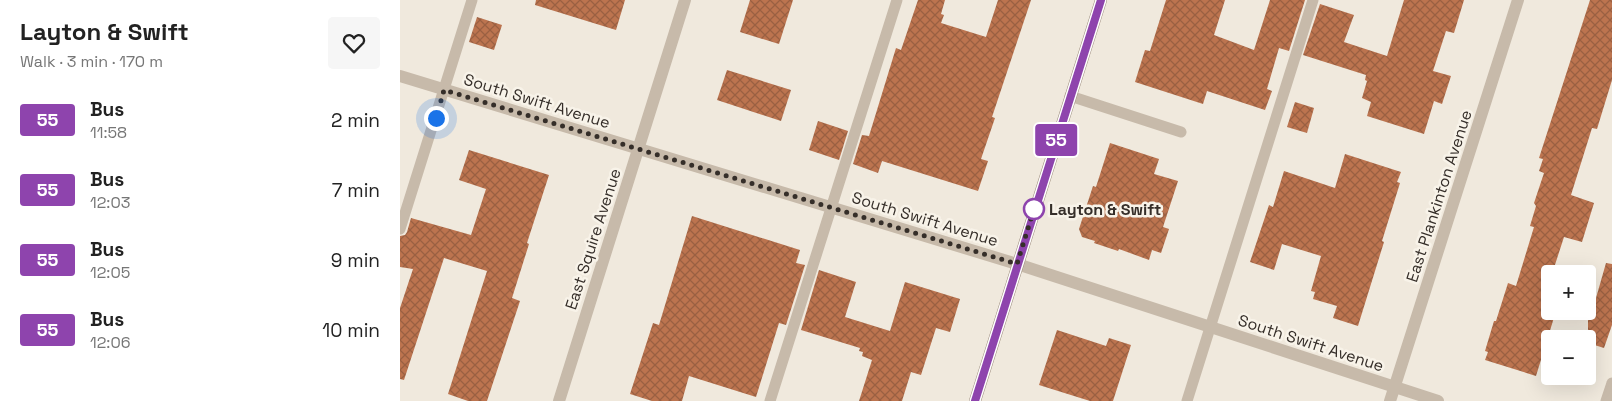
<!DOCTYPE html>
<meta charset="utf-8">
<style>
:root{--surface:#fff;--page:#f6f6f6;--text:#222;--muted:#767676}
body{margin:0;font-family:"Space Grotesk",sans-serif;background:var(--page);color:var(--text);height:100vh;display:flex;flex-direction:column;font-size:19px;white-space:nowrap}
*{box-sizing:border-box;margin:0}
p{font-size:16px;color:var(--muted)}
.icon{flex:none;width:28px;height:28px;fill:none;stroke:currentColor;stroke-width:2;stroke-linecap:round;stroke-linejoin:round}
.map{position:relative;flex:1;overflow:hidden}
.side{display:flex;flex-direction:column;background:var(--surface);width:400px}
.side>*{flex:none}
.badge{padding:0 10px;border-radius:4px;font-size:18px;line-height:32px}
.buttons{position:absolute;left:1141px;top:265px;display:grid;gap:10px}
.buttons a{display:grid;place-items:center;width:55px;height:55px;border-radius:5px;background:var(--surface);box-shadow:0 5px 20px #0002;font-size:25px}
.you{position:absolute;width:25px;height:25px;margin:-12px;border:4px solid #fff;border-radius:50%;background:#1a73e8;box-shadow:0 0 0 8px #1a73e833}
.map>.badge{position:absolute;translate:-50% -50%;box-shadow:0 0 0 2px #fff}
.round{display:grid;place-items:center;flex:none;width:52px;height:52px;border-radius:5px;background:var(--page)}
.head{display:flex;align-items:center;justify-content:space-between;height:85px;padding:0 20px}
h1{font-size:24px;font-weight:600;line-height:38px}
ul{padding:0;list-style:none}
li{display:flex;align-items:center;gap:15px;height:70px;padding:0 20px}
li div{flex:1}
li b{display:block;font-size:19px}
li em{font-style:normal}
li .badge{min-width:55px;font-weight:700;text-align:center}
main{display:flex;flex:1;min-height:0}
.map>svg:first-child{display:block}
.building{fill:url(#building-cross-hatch)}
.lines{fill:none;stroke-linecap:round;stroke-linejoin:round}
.lane{stroke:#c7baaa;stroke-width:11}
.street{stroke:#c7baaa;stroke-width:12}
.secondary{stroke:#9b8a7b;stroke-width:12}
.line-casing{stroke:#fff;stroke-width:11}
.line{stroke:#8e44ad;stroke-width:8}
.walk{stroke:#352e29;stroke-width:5;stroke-dasharray:0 9}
.stop-dot{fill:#fff;stroke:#8e44ad;stroke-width:2.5}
.labels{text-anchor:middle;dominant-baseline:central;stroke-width:5;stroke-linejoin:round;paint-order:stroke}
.street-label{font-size:16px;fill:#352e29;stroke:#f8f3e9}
.stop-label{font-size:16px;font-weight:bold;fill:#352e29;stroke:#f8f3e9;text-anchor:start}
</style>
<main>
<section class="side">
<div class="head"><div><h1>Layton &amp; Swift</h1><p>Walk · 3 min · 170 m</p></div><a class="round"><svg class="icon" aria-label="heart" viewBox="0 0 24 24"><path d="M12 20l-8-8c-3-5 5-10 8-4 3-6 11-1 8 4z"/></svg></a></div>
<ul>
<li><span class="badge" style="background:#8e44ad;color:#fff">55</span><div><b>Bus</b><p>11:58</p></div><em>2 min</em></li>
<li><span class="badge" style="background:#8e44ad;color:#fff">55</span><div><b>Bus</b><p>12:03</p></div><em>7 min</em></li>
<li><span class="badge" style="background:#8e44ad;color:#fff">55</span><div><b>Bus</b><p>12:05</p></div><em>9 min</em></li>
<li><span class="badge" style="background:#8e44ad;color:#fff">55</span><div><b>Bus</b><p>12:06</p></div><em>10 min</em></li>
</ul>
</section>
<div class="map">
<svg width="1212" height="401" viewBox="0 0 1212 401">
<defs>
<pattern id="building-cross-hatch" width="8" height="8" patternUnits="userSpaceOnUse" patternTransform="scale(1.25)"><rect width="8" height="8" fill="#bc744f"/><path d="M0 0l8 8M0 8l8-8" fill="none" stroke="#9a6042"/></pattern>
</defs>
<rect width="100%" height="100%" fill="#f0e9dd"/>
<g class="building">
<path d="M136 0H225L216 30 135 5Z"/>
<path d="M350 0H393L379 44 340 32Z"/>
<path d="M518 0H545L541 14 544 15 541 23 586 37 598 0H631L592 117 595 118 581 159 588 161 578 191 482 161 478 173 453 164 462 135 469 136 496 48 501 50Z"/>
<path d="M766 0H825L814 35 854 50 870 0H905L889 51 879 48 867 89 872 91 865 110 807 91 803 104 735 82 745 50 750 51Z"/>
<path d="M1004 0H1064L1054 33 1046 31 1033 71 1051 76 1042 104 1034 101 1024 134 967 116 971 102 962 98 967 81 965 80 966 75 903 55 920 4 954 15 944 42 987 56Z"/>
<path d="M1190 0H1212V80L1197 129 1192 128 1171 195 1194 203 1182 242 1164 237 1152 274H1150V311H1156L1136 376 1085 360 1088 352 1085 351 1094 321H1096L1108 283 1116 286 1134 227 1130 226 1136 206 1134 203 1144 173 1139 171 1143 159 1139 158Z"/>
<path d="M77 17 102 25 94 50 69 42Z"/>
<path d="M327 70 391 90 381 121 317 100Z"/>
<path d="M895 102 914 108 907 133 887 127Z"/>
<path d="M418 121 448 131 439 160 409 150Z"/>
<path d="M710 143 759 159 754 174 778 181 763 227 769 229 761 253 752 250 749 260 719 249 718 251 694 243 695 241 682 237 679 229 693 186 696 187Z"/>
<path d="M69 150 149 175 127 243 129 244 112 298 120 301 87 401H68L48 394 87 271 44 258 4 380 0 379V308L13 269 0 267V236L5 235 7 232 11 218 71 235 86 189 59 180Z"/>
<path d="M945 154 1001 172 997 182 1000 183 982 241 984 242 958 326 933 318 937 306 913 299 915 292 911 291 921 256 882 244 874 270 850 262 869 205 873 207 884 171 935 188Z"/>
<path d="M292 216 400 250 396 263 405 265 386 325 379 323 356 397 289 376 282 401H252L230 394 253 323 259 325Z"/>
<path d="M1206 263 1212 264V325L1204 348 1188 343V311L1192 312Z"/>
<path d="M419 270 456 282 445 317 490 331 505 282 560 299 550 332 536 328 521 375 511 372 502 401H459L472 360 462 356 463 352 459 351 460 348 401 330Z"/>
<path d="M657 330 706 346 709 338 731 345 713 401H690L639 385Z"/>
</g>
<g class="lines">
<g class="lane">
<path d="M670 96 781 132"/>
<path d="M0 229 72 0"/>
<path d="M370 401 497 0"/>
<path d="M787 401 913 0"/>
<path d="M1206 401 1212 383"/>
</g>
<g class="street">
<path d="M0 76 617 264 1038 401"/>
<path d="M159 401 285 0"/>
<path d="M990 401 1118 0"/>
</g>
<path class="secondary" d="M575 401 701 0"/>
</g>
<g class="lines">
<defs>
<path id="line" d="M575 401 701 0"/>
</defs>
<use href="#line" class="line-casing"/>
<use href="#line" class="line"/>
<path class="walk" d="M36 118 44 90 617 264 634 209"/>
</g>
<circle class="stop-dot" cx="634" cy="209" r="10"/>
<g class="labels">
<g class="street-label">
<text transform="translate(137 101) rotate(17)">South Swift Avenue</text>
<text transform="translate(1039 196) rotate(-72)">East Plankinton Avenue</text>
<text transform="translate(525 219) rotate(17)">South Swift Avenue</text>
<text transform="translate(193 239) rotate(-72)">East Squire Avenue</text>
<text transform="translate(911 343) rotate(18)">South Swift Avenue</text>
</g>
<g class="stop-label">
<text x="649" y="209">Layton &amp; Swift</text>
</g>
</g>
</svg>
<div class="buttons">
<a>+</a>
<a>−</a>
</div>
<div class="you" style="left:36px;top:118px"></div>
<b class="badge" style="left:656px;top:140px;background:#8e44ad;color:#fff">55</b>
</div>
</main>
